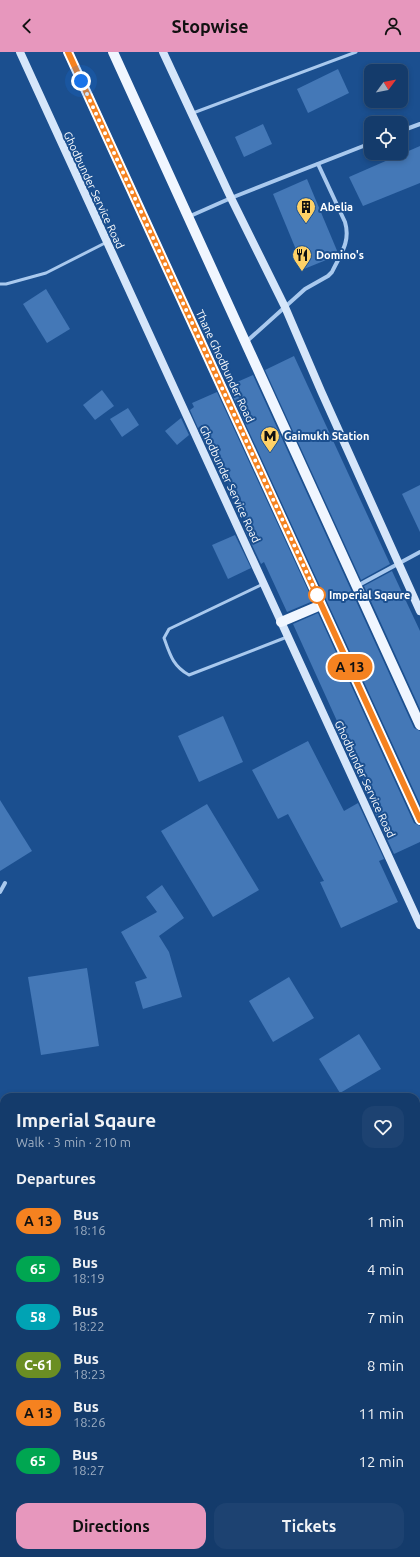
<!DOCTYPE html>
<meta charset="utf-8">
<style>
:root{--surface:#143b6b;--page:#1d4271;--text:#f1f3f6;--muted:#9dadc1;--line:#33557e;--accent:#e797bd}
body{margin:0;font-family:Ubuntu,sans-serif;background:var(--page);color:var(--text);height:100vh;display:flex;flex-direction:column;font-size:15px;white-space:nowrap}
*{box-sizing:border-box;margin:0}
p{font-size:13px;color:var(--muted)}
.icon{flex:none;width:22px;height:22px;fill:none;stroke:currentColor;stroke-width:2;stroke-linecap:round;stroke-linejoin:round}
.map{position:relative;flex:1;overflow:hidden}
.side{position:absolute;left:0px;top:1041px;width:420px;height:464px;display:flex;flex-direction:column;background:var(--surface);border-radius:12px 12px 0 0;box-shadow:0 2px 6px #0003,0 0 0 1px var(--line)}
.side>*{flex:none}
.badge{padding:0 8px;border-radius:13px;font-size:14px;line-height:26px}
.needle{width:26px;rotate:58deg}
.tools{position:absolute;left:364px;top:12px;display:grid;gap:8px}
.tools a{display:grid;place-items:center;width:44px;height:44px;border-radius:8px;background:var(--surface);box-shadow:0 2px 6px #0003,0 0 0 1px var(--line);font-size:20px}
.you{position:absolute;width:20px;height:20px;margin:-10px;border:3px solid #fff;border-radius:50%;background:#1a73e8;box-shadow:0 0 0 6px #1a73e833}
.map>.badge{position:absolute;translate:-50% -50%;box-shadow:0 0 0 2px #fff}
h2{padding:0 16px;font-size:15px;line-height:36px}
.round{display:grid;place-items:center;flex:none;width:42px;height:42px;border-radius:12px;background:var(--page)}
.headline{display:flex;align-items:center;justify-content:space-between;height:68px;padding:0 16px}
h1{font-size:19px;font-weight:700;line-height:30px}
.primary-button{display:flex;gap:8px;margin-top:auto;padding:8px 16px}
.primary-button a{flex:1;height:46px;border-radius:12px;background:var(--accent);color:#111;font-size:16px;font-weight:700;line-height:46px;text-align:center}
.primary-button a+a{background:var(--page);color:var(--text)}
ul{padding:0;list-style:none}
li{display:flex;align-items:center;gap:12px;height:48px;padding:0 16px}
li div{flex:1}
li b{display:block;font-size:15px}
li em{font-style:normal}
li .badge{min-width:44px;font-weight:700;text-align:center}
header{display:flex;justify-content:space-between;align-items:center;height:52px;padding:0 16px;background:var(--accent);color:#111;font-size:18px;font-weight:700}
.map>svg:first-child{display:block}
.building{fill:#4478b7}
.lines{fill:none;stroke-linecap:round;stroke-linejoin:round}
.path{stroke:#a9c9ee;stroke-width:2.5;stroke-dasharray:2 3;stroke-linecap:butt}
.lane{stroke:#a9c9ee;stroke-width:3}
.street{stroke:#a9c9ee;stroke-width:4}
.secondary{stroke:#d6e6fa;stroke-width:8}
.primary{stroke:#f0f6ff;stroke-width:10}
.line-casing{stroke:#fff;stroke-width:9}
.line{stroke:#f58220;stroke-width:6}
.walk{stroke:#fff;stroke-width:4;stroke-dasharray:0 7.2}
.stop-dot{fill:#fff;stroke:#f58220;stroke-width:2}
.labels{text-anchor:middle;dominant-baseline:central;stroke-width:4;stroke-linejoin:round;paint-order:stroke}
.street-label{font-size:11px;fill:#fff;stroke:#1b4f8f}
.poi-label{font-size:11px;font-weight:bold;fill:#fff;stroke:#1b4f8f;text-anchor:start}
.stop-label{font-size:11px;font-weight:bold;fill:#fff;stroke:#1b4f8f;text-anchor:start}
</style>
<header><svg class="icon" aria-label="back" viewBox="0 0 24 24"><path d="M15 5l-7 7 7 7"/></svg>Stopwise<svg class="icon" aria-label="person" viewBox="0 0 24 24"><circle cx="12" cy="8" r="4"/><path d="M4 21q1-7 8-7t8 7"/></svg></header>
<div class="map">
<svg width="420" height="1505" viewBox="0 0 420 1505">
<rect width="100%" height="100%" fill="#1b4f8f"/>
<g class="building">
<path d="M338 17 349 41 308 61 297 37Z"/>
<path d="M263 72 272 92 244 105 235 85Z"/>
<path d="M420 94V131L363 154 349 125Z"/>
<path d="M307 127 338 201 336 204 304 217 273 142Z"/>
<path d="M46 237 70 277 47 291 23 252Z"/>
<path d="M294 304 390 512 361 528 265 318Z"/>
<path d="M253 323 414 676 420 679V752L228 334Z"/>
<path d="M102 338 114 354 95 368 83 353Z"/>
<path d="M217 340 313 549 287 560 264 510 261 512 245 478 249 476 202 373 198 376 190 358 194 355 192 351Z"/>
<path d="M128 356 139 373 122 385 110 367Z"/>
<path d="M181 366 189 383 177 393 165 379Z"/>
<path d="M420 433V480L402 442Z"/>
<path d="M235 483 251 516 228 527 212 493Z"/>
<path d="M392 519 420 579V657L364 534Z"/>
<path d="M318 561 414 771 420 774V790L394 802 368 746 371 744 293 572Z"/>
<path d="M223 664 243 710 199 730 178 684Z"/>
<path d="M308 689 344 759 358 751 384 807 379 809 398 850 341 876 320 830 324 829 288 762 278 767 252 718Z"/>
<path d="M0 748 32 799 0 819Z"/>
<path d="M207 752 259 838 213 865 161 779Z"/>
<path d="M162 833 184 866 159 884 169 900 182 945 143 957 135 930 147 926 121 880 157 860 146 845Z"/>
<path d="M87 916 99 994 41 1003 28 925Z"/>
<path d="M289 925 314 966 273 990 249 949Z"/>
<path d="M359 982 381 1017 340 1041 319 1007Z"/>
</g>
<g class="lines">
<path class="path" d="M0 1466 4 1464"/>
<g class="lane">
<path d="M193 61 356 0"/>
<path d="M0 232H6L46 221 105 191"/>
<path d="M263 532 169 577 164 586C170 603 173 614 189 623L287 585"/>
</g>
<g class="street">
<path d="M401 79 420 72"/>
<path d="M188 165 231 146 371 91"/>
<path d="M246 290 305 237 328 224 332 220C340 203 351 190 345 170L318 112"/>
<path d="M357 534 420 500"/>
<path d="M0 840 5 831"/>
<path d="M0 1091 4 1096"/>
<path d="M416 1129H420"/>
<path d="M0 1309H4"/>
<path d="M416 1419 420 1416"/>
<path d="M416 1477 420 1474"/>
<path d="M312 1505 316 1501"/>
<path d="M378 1505 384 1501"/>
</g>
<g class="secondary">
<path d="M20 0 420 873"/>
<path d="M163 0 231 146 285 255 321 339 420 559"/>
</g>
<g class="primary">
<path d="M68 0 420 768"/>
<path d="M113 0 420 673"/>
<path d="M281 570 321 553"/>
</g>
</g>
<g class="lines">
<defs>
<path id="line" d="M68 0 420 768"/>
</defs>
<use href="#line" class="line-casing"/>
<use href="#line" class="line"/>
<path class="walk" d="M81 29 317 543"/>
</g>
<defs>
<symbol id="building-pin" viewBox="-11 -11 22 30"><path d="M0 17L-7.5 6A9.5 9.5 0 1 1 7.5 6Z" fill="#ffd166" stroke="#1b4f8f"/><path d="M-4-6H4V6H1V3H-1V6H-4ZM-2.5-4.3h1.7v1.8h-1.7ZM.8-4.3h1.7v1.8H.8ZM-2.5-1h1.7V.8h-1.7ZM.8-1h1.7V.8H.8Z" fill="#111"/></symbol>
<symbol id="restaurant-pin" viewBox="-11 -11 22 30"><path d="M0 17L-7.5 6A9.5 9.5 0 1 1 7.5 6Z" fill="#ffd166" stroke="#1b4f8f"/><path d="M-5-6h1v4h1v-4h1v4h1v-4h1v5L-1.5 .5V6h-2V.5L-5-1ZM5-6V6H3V1.5H1.5Q1.5-4 5-6Z" fill="#111"/></symbol>
<symbol id="metro-pin" viewBox="-11 -11 22 30"><path d="M0 17L-7.5 6A9.5 9.5 0 1 1 7.5 6Z" fill="#ffd166" stroke="#1b4f8f"/><path d="M-5.5 5V-5H-3L0 0L3-5H5.5V5H3V-.5L0 4L-3-.5V5Z" fill="#111"/></symbol>
</defs>
<g fill-rule="evenodd">
<use href="#building-pin" x="295" y="144" width="22" height="30"/>
<use href="#restaurant-pin" x="291" y="192" width="22" height="30"/>
<use href="#metro-pin" x="259" y="373" width="22" height="30"/>
</g>
<circle class="stop-dot" cx="317" cy="543" r="8"/>
<g class="labels">
<g class="street-label">
<text transform="translate(94 138) rotate(65)">Ghodbunder Service Road</text>
<text transform="translate(225 314) rotate(65)">Thane Ghodbunder Road</text>
<text transform="translate(230 432) rotate(65)">Ghodbunder Service Road</text>
<text transform="translate(365 727) rotate(65)">Ghodbunder Service Road</text>
</g>
<g class="poi-label">
<text x="320" y="155">Abelia</text>
<text x="316" y="203">Domino's</text>
<text x="284" y="384">Gaimukh Station</text>
</g>
<g class="stop-label">
<text x="329" y="543">Imperial Sqaure</text>
</g>
</g>
</svg>
<div class="tools">
<a><svg class="needle" viewBox="-14 -14 28 28"><path d="M0-13l5 13h-10z" fill="#e53935"/><path d="M0 13l5-13h-10z" fill="#9dadc1"/></svg></a>
<a><svg class="icon" aria-label="locate" viewBox="0 0 24 24"><circle cx="12" cy="12" r="6"/><path d="M12 2v4M12 18v4M2 12h4M18 12h4"/></svg></a>
</div>
<div class="you" style="left:81px;top:29px"></div>
<b class="badge" style="left:350px;top:615px;background:#f58220;color:#111">A 13</b>
<section class="side">
<div class="headline"><div><h1>Imperial Sqaure</h1><p>Walk · 3 min · 210 m</p></div><a class="round"><svg class="icon" aria-label="heart" viewBox="0 0 24 24"><path d="M12 20l-8-8c-3-5 5-10 8-4 3-6 11-1 8 4z"/></svg></a></div>
<h2>Departures</h2>
<ul>
<li><span class="badge" style="background:#f58220;color:#111">A 13</span><div><b>Bus</b><p>18:16</p></div><em>1 min</em></li>
<li><span class="badge" style="background:#00a651;color:#fff">65</span><div><b>Bus</b><p>18:19</p></div><em>4 min</em></li>
<li><span class="badge" style="background:#00a3b4;color:#fff">58</span><div><b>Bus</b><p>18:22</p></div><em>7 min</em></li>
<li><span class="badge" style="background:#6b8e23;color:#fff">C-61</span><div><b>Bus</b><p>18:23</p></div><em>8 min</em></li>
<li><span class="badge" style="background:#f58220;color:#111">A 13</span><div><b>Bus</b><p>18:26</p></div><em>11 min</em></li>
<li><span class="badge" style="background:#00a651;color:#fff">65</span><div><b>Bus</b><p>18:27</p></div><em>12 min</em></li>
</ul>
<div class="primary-button"><a>Directions</a><a>Tickets</a></div>
</section>
</div>
